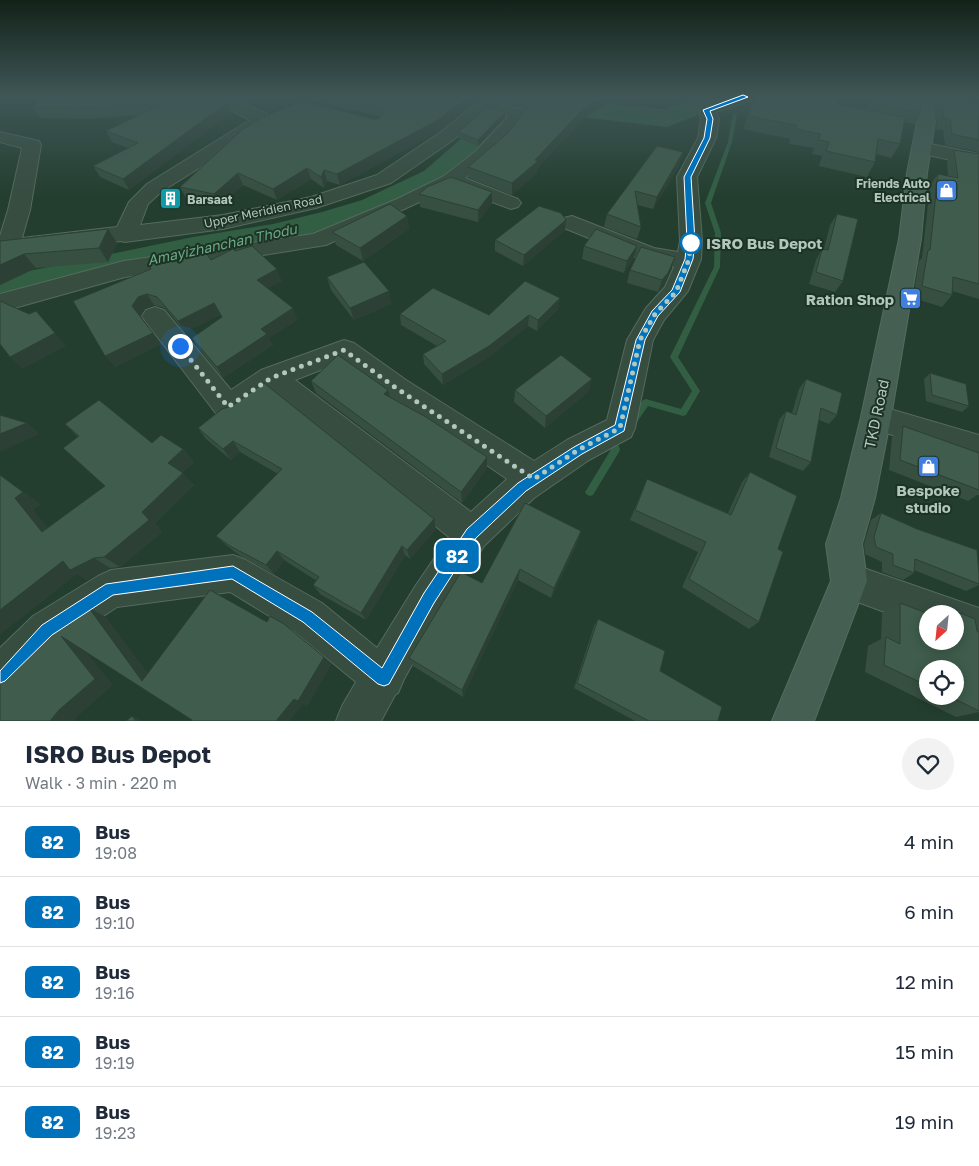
<!DOCTYPE html>
<meta charset="utf-8">
<style>
:root{--surface:#fff;--page:#f2f2f3;--text:#1f2937;--muted:#747a83;--line:#e0e1e3}
body{margin:0;font-family:"Golos Text",sans-serif;background:var(--page);color:var(--text);height:100vh;display:flex;flex-direction:column;font-size:19px;white-space:nowrap}
*{box-sizing:border-box;margin:0}
p{font-size:16px;color:var(--muted)}
.icon{flex:none;width:28px;height:28px;fill:none;stroke:currentColor;stroke-width:2;stroke-linecap:round;stroke-linejoin:round}
.map{position:relative;height:721px;overflow:hidden}
.details{display:flex;flex-direction:column;background:var(--surface);flex:1}
.details>*{flex:none}
.badge{padding:0 10px;border-radius:8px;font-size:18px;line-height:32px}
.needle{width:32px;rotate:207deg}
.tools{position:absolute;left:919px;top:605px;display:grid;gap:10px}
.tools a{display:grid;place-items:center;width:45px;height:45px;border-radius:50%;background:var(--surface);box-shadow:0 2px 12px #0003;font-size:25px}
.you{position:absolute;width:25px;height:25px;margin:-12px;border:4px solid #fff;border-radius:50%;background:#1a73e8;box-shadow:0 0 0 8px #1a73e833}
.map>.badge{position:absolute;translate:-50% -50%;box-shadow:0 0 0 2px #fff}
.round{display:grid;place-items:center;flex:none;width:52px;height:52px;border-radius:26px;background:var(--page)}
.head{display:flex;align-items:center;justify-content:space-between;height:85px;padding:0 25px}
h1{font-size:24px;font-weight:700;line-height:38px}
ul{padding:0;list-style:none}
li{display:flex;align-items:center;gap:15px;height:70px;padding:0 25px;border-top:1px solid var(--line)}
li div{flex:1}
li b{display:block;font-size:19px}
li em{font-style:normal}
li .badge{min-width:55px;font-weight:700;text-align:center}
.map>svg:first-child{display:block}
.lines{fill:none;stroke-linecap:round;stroke-linejoin:round}
.stream{fill:#325f44;fill-rule:evenodd}
.river{fill:#325f44;fill-rule:evenodd}
.street-casing{stroke:#556b5e;stroke-width:2}
.secondary-casing{stroke:#556b5e;stroke-width:2}
.street{fill:#374d40;fill-rule:evenodd}
.secondary{fill:#456052;fill-rule:evenodd}
.wall{fill:#364f41;fill-rule:evenodd}
.shaded-wall{fill:#2c4035}
.building{fill:#3f5c4c;stroke:#2c4035}
.line{fill:#0072bc;stroke:#fff}
.walk{stroke:#b2c8bc;stroke-width:5;stroke-dasharray:0 9}
.stop-dot{fill:#fff;stroke:#0072bc;stroke-width:2.5}
.labels{text-anchor:middle;dominant-baseline:central;stroke-width:4;stroke-linejoin:round;paint-order:stroke}
.far-poi-label{font-size:12px;font-weight:bold;fill:#b2c8bc;stroke:#1c3225;text-anchor:end}
.far-street-label{font-size:12px;fill:#b2c8bc;stroke:#1c3225}
.far-water-label{font-size:14px;font-style:italic;fill:#6ba884;stroke:#1c3225}
.stop-label{font-size:15px;font-weight:bold;fill:#b2c8bc;stroke:#1c3225;text-anchor:start}
.poi-label{font-size:15px;font-weight:bold;fill:#b2c8bc;stroke:#1c3225;text-anchor:end}
.street-label{font-size:15px;fill:#b2c8bc;stroke:#1c3225}
</style>
<div class="map">
<svg width="979" height="721" viewBox="0 0 979 721">
<rect width="100%" height="100%" fill="#233d2e"/>
<g class="lines">
<g class="stream">
<path d="M733 113 737 114 732 142 711 203 721 233 720 267 678 357 700 391 686 415 683 416 648 406 637 422 634 423 631 422 630 420 643 400 646 399 681 409 692 391 670 357 714 267 715 233 705 203 728 142Z"/>
<path d="M616 445 619 446 620 449 619 452 593 495 590 496 587 495 585 492 587 489 613 446Z"/>
</g>
<g class="river">
<path d="M521 97H550L664 109 695 97H732L728 103 667 127 531 111 521 109 517 103Z"/>
<path d="M505 106 515 109 519 115 515 121 448 185 386 214 348 228 273 248 193 261 45 294 0 308V279L24 272 193 237 273 224 322 212 362 200 424 171 495 109Z"/>
</g>
<defs>
<g id="street">
<path d="M222 97H238L241 102 266 113 269 117 264 127 161 192 148 204 140 225 223 215 311 197 377 175 441 132 479 101 488 97H507L499 104 524 110 527 114C514 140 488 161 465 178L518 199 521 203 518 207 511 209 452 187 326 245 125 277 0 312V294L124 261 313 234 397 199 444 176 475 152 508 117 488 111 453 140 391 183 316 208 223 229 125 242 121 241 0 255V236L8 210 22 148 0 142V132L39 141 41 145 30 210 22 238 117 227 129 202 147 184 250 120 229 109Z"/>
<path d="M730 97H753L751 100 716 112 719 119 716 138 697 177 702 241 701 259 688 291 664 320 653 340 635 428 631 437 589 460 534 498 484 546 442 611 404 679 398 693 395 695 381 721H336L342 706 356 682 294 631 230 592 117 607 61 644 14 690 0 696V648L33 616 98 576 111 570 233 555 246 560 322 603 377 648 416 585 449 537 270 393 238 416 228 419 218 416 146 322 142 316 146 310 155 307 164 310 231 390 261 370 344 340 354 343 406 380 534 461 567 440 607 420 627 340 646 308 665 287 674 267 638 258 564 228 561 223 564 218 572 216 654 248 678 252 680 241 677 177 698 138 701 119 699 110 701 106ZM341 362 386 396 507 479 471 512 295 380Z"/>
<path d="M921 142 979 154V166L914 152 912 148 914 144Z"/>
<path d="M876 405 979 435V463L865 426 861 417 865 408Z"/>
<path d="M849 563 979 608V646L955 638V614H928V628L836 594 831 581 836 568Z"/>
</g>
<path id="secondary" d="M914 97H930L935 122 927 173 921 239 891 417 875 498 862 544 867 581 814 721H772L831 581 826 544 841 498 861 417 899 239 907 173 917 122Z"/>
</defs>
<use href="#street" class="street-casing"/>
<use href="#secondary" class="secondary-casing"/>
<use href="#street" class="street"/>
<use href="#secondary" class="secondary"/>
</g>
<g class="wall">
<path d="M240 97H252L245 102Z"/>
<path d="M280 97H485L478 99 439 131 340 185 327 181 324 188 311 179 277 200 243 185 219 206 186 198 180 187 373 119 380 118 381 117 304 98 282 106Z"/>
<path d="M503 97H619L584 118 537 169V173L512 195 469 178 468 167 509 132 525 110 524 108 503 103Z"/>
<path d="M930 97H963L965 100 979 103V152L945 145 943 130 936 129 937 122Z"/>
<path d="M224 100 228 102 231 112 129 190 100 177 93 166 128 148 112 142 106 131 138 115 88 119 40 118 33 107Z"/>
<path d="M869 102 921 113 915 124 904 122 900 144 891 158 876 154 875 162 867 177 819 166 822 156 812 154 814 148 789 144 790 139 743 129 748 116 837 104 865 109Z"/>
<path d="M505 112V118L478 146 458 138V132Z"/>
<path d="M657 146 680 164 653 209 637 205 641 227 637 239 604 227 607 214Z"/>
<path d="M954 150 979 154V299L952 291V295L942 307 913 298 919 261 922 258 930 185 938 174 948 176 947 161Z"/>
<path d="M419 194 492 204 478 222 420 207Z"/>
<path d="M837 214 843 281 835 292 809 284 816 260 822 249H824L830 225Z"/>
<path d="M407 216 409 229 363 261 336 245 332 232Z"/>
<path d="M566 220 565 230 523 266 495 251V240Z"/>
<path d="M0 241 117 243 108 262 36 268 0 285Z"/>
<path d="M584 246 634 258 624 273 582 259Z"/>
<path d="M235 251 282 281 268 288 293 308 297 320 269 338 273 345 223 378 199 349 192 338 222 317 220 315 185 332 165 308 154 305 145 308 141 317 161 344 115 367 73 301 211 260Z"/>
<path d="M675 257 671 269 663 286 658 292 627 283 630 270Z"/>
<path d="M327 277 389 291 391 304 354 320 331 290Z"/>
<path d="M560 298 558 309 537 331 528 326 489 357 443 385 424 364 423 354 437 346 401 325 400 314 489 315Z"/>
<path d="M930 373 969 406 962 412 926 401 924 379Z"/>
<path d="M806 379 837 415 829 424 819 420 811 462 803 471 769 457 779 420 786 411 792 413 799 389Z"/>
<path d="M311 381 388 390 390 398 487 468 462 503 316 393Z"/>
<path d="M515 390 589 391 545 428 514 402Z"/>
<path d="M222 409 436 529 410 559 405 555 366 620 320 594 313 585 317 581 284 560 274 574 239 555 226 545 216 536 278 474 240 452 231 460 206 439 198 428Z"/>
<path d="M65 424 183 449 194 462 182 473 194 485 155 523 162 532 120 567 110 568 87 580 77 574 0 475 40 504 33 510 47 528 105 486 78 437Z"/>
<path d="M903 426 979 453V495H977L968 501 889 470 892 437Z"/>
<path d="M750 472 778 549 759 622 749 629 682 587 698 552 630 520 647 479 728 513 742 482Z"/>
<path d="M881 513 979 574V585L966 591 914 570V573L903 580 882 572V562L865 554 864 544 871 520Z"/>
<path d="M581 531 577 544 551 598 518 580 463 697 413 666 409 658 482 583Z"/>
<path d="M900 603 955 641V614H940L950 609 977 631 979 632V712L956 717 865 672 868 646 881 639 882 613ZM928 669 955 696H928Z"/>
<path d="M598 619 660 671 718 721H635L574 688 594 626Z"/>
</g>
<g class="shaded-wall">
<path d="M243 97H252L245 102Z"/>
<path d="M280 97H304V98L282 106Z"/>
<path d="M468 97H485L478 99 439 131 340 185 337 174Z"/>
<path d="M603 97H619L584 118 537 169V173L512 195V183L535 160 585 107Z"/>
<path d="M228 102 231 112 129 190 123 179Z"/>
<path d="M505 112V118L478 146V140Z"/>
<path d="M683 152 680 164 653 209 657 197Z"/>
<path d="M307 168 311 179 277 200 273 189Z"/>
<path d="M324 170 327 181 324 188 321 177Z"/>
<path d="M238 173 243 185 219 206 214 194Z"/>
<path d="M492 192V204L478 222V210Z"/>
<path d="M407 216 409 229 363 261 360 248Z"/>
<path d="M0 220 2 223 0 230Z"/>
<path d="M566 220 565 230 523 266 524 255Z"/>
<path d="M108 229 117 243 108 262 99 248Z"/>
<path d="M637 246 634 258 624 273 627 261Z"/>
<path d="M24 254 36 268 0 285V265Z"/>
<path d="M675 257 671 269 663 286 658 292 662 280Z"/>
<path d="M277 269 282 281 262 291 257 280Z"/>
<path d="M389 291 391 304 354 320 350 308Z"/>
<path d="M147 294 154 305 145 308 140 317 132 306 138 297Z"/>
<path d="M560 298 558 309 537 331 538 320Z"/>
<path d="M214 303 220 315 185 332 178 321Z"/>
<path d="M293 308 297 320 269 338 273 345 223 378 217 367 261 329Z"/>
<path d="M36 311 66 346 23 369 10 357Z"/>
<path d="M529 315 528 326 489 357 443 385 442 374Z"/>
<path d="M153 333 161 344 115 367 105 356Z"/>
<path d="M592 379 589 391 545 428 546 416Z"/>
<path d="M388 390 391 401 384 394Z"/>
<path d="M27 423 40 434 0 452V434Z"/>
<path d="M233 441 240 452 231 460 223 449Z"/>
<path d="M183 449 194 462 179 476 168 463Z"/>
<path d="M487 457V468L462 503 461 492Z"/>
<path d="M183 473 194 485 155 523 162 532 120 567 104 557 142 512Z"/>
<path d="M0 475 40 504 33 510 59 543 42 532 15 498Z"/>
<path d="M434 519 436 529 410 559 407 550Z"/>
<path d="M581 531 577 544 551 598 554 588Z"/>
<path d="M402 546 405 555 366 620 361 613Z"/>
<path d="M277 551 284 560 274 574 266 565Z"/>
<path d="M94 558 110 568 87 580 77 574 0 635V610L63 561Z"/>
<path d="M520 569 518 580 463 697 462 690Z"/>
<path d="M89 608 106 617 158 687 142 681Z"/>
<path d="M61 636 80 644 113 685 79 715 74 721H50Z"/>
<path d="M324 657 332 664 307 707 298 701Z"/>
<path d="M294 699 303 704 290 721H276Z"/>
<path d="M132 716 139 718 141 721H136Z"/>
</g>
<g class="building">
<path d="M42 97H222L224 100 228 102 123 179 93 166 138 143 106 131 164 103 82 108 33 107Z"/>
<path d="M339 97H468L438 120 337 174 324 170 321 177 307 168 273 189 238 173 214 194 180 187 243 129 261 118 302 101 373 119 380 118 384 113 380 106Z"/>
<path d="M521 97H603L585 107 535 160 538 161 512 183 468 167 509 132 529 104 525 98Z"/>
<path d="M756 97H838L837 104 905 117 900 144 878 139 875 162 826 151 829 142 819 140 820 134 796 129V125L748 116Z"/>
<path d="M885 97H920L921 113 869 102Z"/>
<path d="M940 97H963L965 100 979 103V140L952 134 950 119 943 118 944 111Z"/>
<path d="M488 107 505 112 478 140 458 132Z"/>
<path d="M657 146 683 152 657 197 635 191 641 227 607 214Z"/>
<path d="M954 150 979 154V284L953 277 952 295 922 286 928 250H930L938 174 958 178Z"/>
<path d="M451 177 492 192 478 210 419 194 427 187Z"/>
<path d="M390 204 407 216 360 248 332 232Z"/>
<path d="M539 206 561 213 566 220 524 255 495 240Z"/>
<path d="M837 214 858 219 843 281 816 272 822 249 828 250Z"/>
<path d="M108 229 99 248 24 254 0 265V241Z"/>
<path d="M596 229 637 246 627 261 584 246Z"/>
<path d="M252 246 277 269 257 280 293 308 261 329 267 334 217 367 192 338 222 317 214 303 178 321 157 297 147 294 138 297 132 306 153 333 105 356 73 301 151 269 149 264 157 261 206 253 211 260 233 249 235 251Z"/>
<path d="M641 247 675 257 668 273 662 280 630 270Z"/>
<path d="M364 262 389 291 350 308 327 277Z"/>
<path d="M525 281 560 298 538 320 529 315 489 346 442 374 423 354 446 341 400 314 433 288 489 315Z"/>
<path d="M0 301 29 314 36 311 55 333 10 357 0 344Z"/>
<path d="M338 355 388 390 384 394 426 417 487 457 461 492 311 381Z"/>
<path d="M561 355 592 379 546 416 515 390Z"/>
<path d="M930 373 966 384 969 406 932 395Z"/>
<path d="M806 379 842 393 837 415 821 408 811 462 776 448 786 411 796 415Z"/>
<path d="M264 383 434 519 407 550 402 546 361 613 313 585 319 577 277 551 266 565 230 546 216 536 282 469 233 441 223 449 198 428 222 409 232 406Z"/>
<path d="M99 400 152 443 161 435 183 449 168 463 183 473 142 512 149 520 104 557 94 558 70 570 63 561 0 610V475L23 492 15 498 42 532 105 486 63 448 79 436 65 424Z"/>
<path d="M0 415 27 423 0 434Z"/>
<path d="M903 426 979 453V490L900 460Z"/>
<path d="M750 472 797 496 778 549 783 552 759 622 689 579 706 542 635 510 647 479 731 515Z"/>
<path d="M525 503 581 531 554 588 520 569 462 690 409 658 461 572 482 583Z"/>
<path d="M881 513 917 529 977 550 979 574V584L915 559 914 573 893 565V554L876 547 874 537Z"/>
<path d="M210 590 267 622 270 616 284 624 324 657 298 701 294 699 276 721H192V720L61 636 95 679 59 710 50 721H0V678L43 638 89 608 142 681Z"/>
<path d="M900 603 929 614H928V641H955V614H951L950 609 975 619 977 631 979 632V711L949 696H955V669H928V686L884 665 886 637 900 644Z"/>
<path d="M598 619 665 651 660 671 722 707 718 721H649L577 683Z"/>
<path d="M132 716 136 721H126Z"/>
</g>
<linearGradient id="sky" x2="0" y2="1"><stop stop-color="#132219"/><stop offset="0.49" stop-color="#3f5757"/><stop offset="1" stop-color="#3f5757" stop-opacity="0"/></linearGradient>
<rect width="979" height="198" fill="url(#sky)"/>
<path class="line" d="M743 95 748 97 710 111 713 119 710 138 691 177 695 241 693 259 680 292 658 316 645 340 624 431 582 454 526 491 476 538 434 603 389 684 384 686 378 684 303 622 232 579 113 595 52 635 5 681 0 683V671L42 625 106 584 233 566 312 612 382 668 424 593 467 529 518 483 574 447 615 425 636 340 652 311 672 290 685 259 687 241 684 177 704 138 707 119 703 110Z"/>
<g class="lines">
<path class="walk" d="M180 346 228 407 271 378 344 350 396 388 534 479 578 450 620 428 640 340 655 314 676 292 689 259 691 241V243"/>
</g>
<defs>
<symbol id="shop-square" viewBox="-11 -11 22 22"><rect x="-9" y="-9" width="18" height="18" rx="4" fill="#3f7fe0" stroke="#1c3225"/><path d="M-5-2.5h2.3a2.7 3.5 0 0 1 5.4 0H5L5.5 6h-11ZM-1.5-2.5h3a1.5 2.3 0 0 0-3 0Z" fill="#fff"/></symbol>
<symbol id="building-square" viewBox="-11 -11 22 22"><rect x="-9" y="-9" width="18" height="18" rx="4" fill="#0f9aa8" stroke="#1c3225"/><path d="M-4-6H4V6H1V3H-1V6H-4ZM-2.5-4.3h1.7v1.8h-1.7ZM.8-4.3h1.7v1.8H.8ZM-2.5-1h1.7V.8h-1.7ZM.8-1h1.7V.8H.8Z" fill="#fff"/></symbol>
<symbol id="supermarket-square" viewBox="-11 -11 22 22"><rect x="-9" y="-9" width="18" height="18" rx="4" fill="#3f7fe0" stroke="#1c3225"/><path d="M-6-5.5h2.5l.6 2H6L4.5 2H-2.5L-4.4-4H-6ZM-1.5 3.2a1.3 1.3 0 1 0 .1 0ZM3 3.2a1.3 1.3 0 1 0 .1 0Z" fill="#fff"/></symbol>
</defs>
<g fill-rule="evenodd">
<use href="#shop-square" x="934" y="178" width="25" height="25"/>
<use href="#building-square" x="158" y="186" width="25" height="25"/>
<use href="#supermarket-square" x="898" y="286" width="25" height="25"/>
<use href="#shop-square" x="916" y="454" width="25" height="25"/>
</g>
<circle class="stop-dot" cx="691" cy="243" r="10"/>
<g class="labels">
<g class="far-poi-label">
<text x="930" y="183">Friends Auto<tspan x="930" dy="14">Electrical</tspan></text>
<text x="187" y="199" text-anchor="start">Barsaat</text>
</g>
<g class="far-street-label">
<text transform="translate(263 211) rotate(-12)">Upper Meridien Road</text>
</g>
<g class="far-water-label">
<text transform="translate(222 244) rotate(-12)">Amayizhanchan Thodu</text>
</g>
<g class="stop-label">
<text x="706" y="243">ISRO Bus Depot</text>
</g>
<g class="poi-label">
<text x="894" y="299">Ration Shop</text>
<text x="928" y="490" text-anchor="middle">Bespoke<tspan x="928" dy="17">studio</tspan></text>
</g>
<g class="street-label">
<text transform="translate(876 414) rotate(-78)">TKD Road</text>
</g>
</g>
</svg>
<div class="tools">
<a><svg class="needle" viewBox="-14 -14 28 28"><path d="M0-13l5 13h-10z" fill="#e53935"/><path d="M0 13l5-13h-10z" fill="#747a83"/></svg></a>
<a><svg class="icon" aria-label="locate" viewBox="0 0 24 24"><circle cx="12" cy="12" r="6"/><path d="M12 2v4M12 18v4M2 12h4M18 12h4"/></svg></a>
</div>
<div class="you" style="left:180px;top:346px"></div>
<b class="badge" style="left:457px;top:556px;background:#0072bc;color:#fff">82</b>
</div>
<section class="details">
<div class="head"><div><h1>ISRO Bus Depot</h1><p>Walk · 3 min · 220 m</p></div><a class="round"><svg class="icon" aria-label="heart" viewBox="0 0 24 24"><path d="M12 20l-8-8c-3-5 5-10 8-4 3-6 11-1 8 4z"/></svg></a></div>
<ul>
<li><span class="badge" style="background:#0072bc;color:#fff">82</span><div><b>Bus</b><p>19:08</p></div><em>4 min</em></li>
<li><span class="badge" style="background:#0072bc;color:#fff">82</span><div><b>Bus</b><p>19:10</p></div><em>6 min</em></li>
<li><span class="badge" style="background:#0072bc;color:#fff">82</span><div><b>Bus</b><p>19:16</p></div><em>12 min</em></li>
<li><span class="badge" style="background:#0072bc;color:#fff">82</span><div><b>Bus</b><p>19:19</p></div><em>15 min</em></li>
<li><span class="badge" style="background:#0072bc;color:#fff">82</span><div><b>Bus</b><p>19:23</p></div><em>19 min</em></li>
</ul>
</section>
